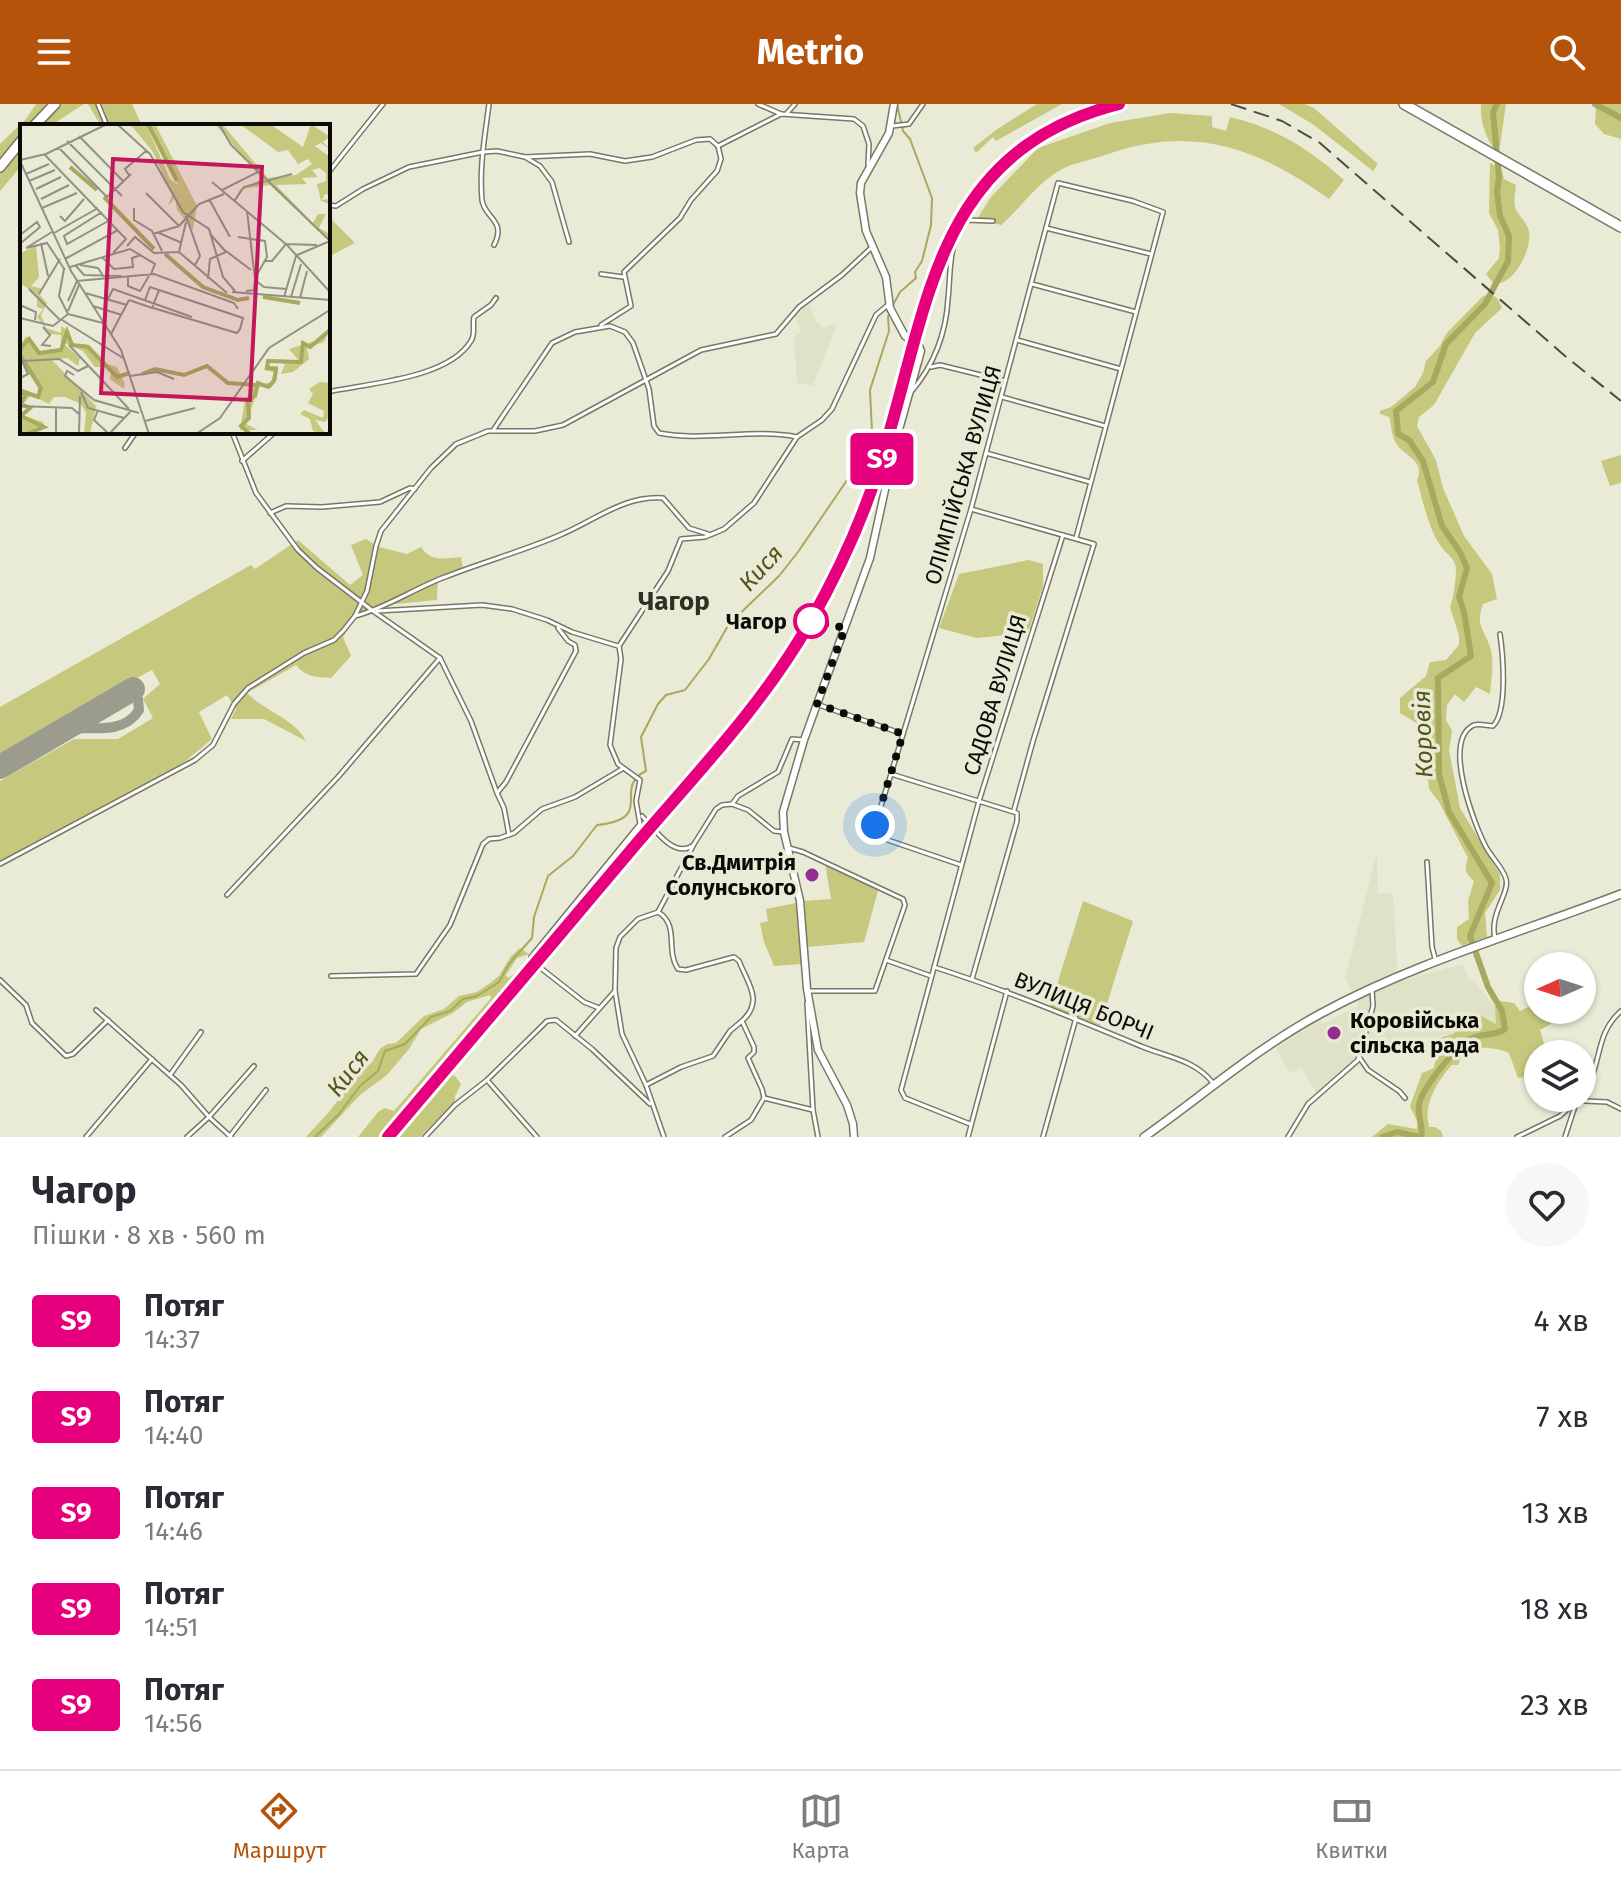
<!DOCTYPE html>
<html lang="uk">
<meta charset="utf-8">
<style>
:root{--surface:#fff;--page:#f7f7f7;--text:#2b2b33;--muted:#7c7c81;--line:#e1e1e2;--accent:#b45309}
body{margin:0;font-family:"Fira Sans",sans-serif;background:var(--page);color:var(--text);height:100vh;display:flex;flex-direction:column;font-size:30px;white-space:nowrap}
*{box-sizing:border-box;margin:0}
p{font-size:26px;color:var(--muted)}
.icon{flex:none;width:44px;height:44px;fill:none;stroke:currentColor;stroke-width:2;stroke-linecap:round;stroke-linejoin:round}
.map{position:relative;height:1033px;overflow:hidden}
.drawer{display:flex;flex-direction:column;background:var(--surface);flex:1}
.drawer>*{flex:none}
.badge{padding:0 16px;border-radius:6px;font-size:28px;line-height:52px}
.needle{width:52px;rotate:267deg}
.fabs{position:absolute;left:1524px;top:848px;display:grid;gap:16px}
.fabs a{display:grid;place-items:center;width:72px;height:72px;border-radius:50%;background:var(--surface);box-shadow:0 2px 6px #0004;font-size:40px}
.you{position:absolute;width:40px;height:40px;margin:-20px;border:6px solid #fff;border-radius:50%;background:#1a73e8;box-shadow:0 0 0 12px #1a73e833}
.map>.badge{position:absolute;translate:-50% -50%;box-shadow:0 0 0 4px #fff}
.round{display:grid;place-items:center;flex:none;width:84px;height:84px;border-radius:42px;background:var(--page)}
.summary{display:flex;align-items:center;justify-content:space-between;height:136px;padding:0 32px}
h1{font-size:38px;font-weight:700;line-height:60px}
ul{padding:0;list-style:none}
li{display:flex;align-items:center;gap:24px;height:96px;padding:0 32px}
li div{flex:1}
li b{display:block;font-size:30px}
li em{font-style:normal}
li .badge{min-width:88px;font-weight:700;text-align:center}
header{display:flex;justify-content:space-between;align-items:center;height:104px;padding:0 32px;background:var(--accent);color:#fff;font-size:36px;font-weight:700}
.dock{display:flex;justify-content:space-around;align-items:center;height:112px;border-top:2px solid var(--line);background:var(--surface);font-size:22px;color:var(--muted)}
.dock a{display:grid;justify-items:center;gap:4px}
.dock .current{color:var(--accent)}
.map>svg:first-child{display:block}
.built{fill:#e0e2c7}
.green{fill:#c5c87d}
.lines{fill:none;stroke-linecap:round;stroke-linejoin:round}
.stream{stroke:#a7a95e;stroke-width:2}
.river{stroke:#a7a95e;stroke-width:6}
.taxiway{stroke:#9b9c8c;stroke-width:10}
.runway{stroke:#9b9c8c;stroke-width:24}
.street-casing{stroke:#777866;stroke-width:6}
.secondary-casing{stroke:#777866;stroke-width:9}
.primary-casing{stroke:#777866;stroke-width:10}
.highway-casing{stroke:#777866;stroke-width:12}
.street{stroke:#fff;stroke-width:3}
.secondary{stroke:#fff;stroke-width:6}
.primary{stroke:#fff;stroke-width:7}
.highway{stroke:#fff;stroke-width:9}
.rail{stroke:#4c4d42;stroke-width:2;stroke-dasharray:16 8;stroke-linecap:butt}
.line-casing{stroke:#fff;stroke-width:18}
.line{stroke:#e6007e;stroke-width:12}
.walk{stroke:#0c0c06;stroke-width:8;stroke-dasharray:0 14.4}
.stop-dot{fill:#fff;stroke:#e6007e;stroke-width:4}
.poi-dot{fill:#932d92;stroke:#eaebd7;stroke-width:3}
.labels{text-anchor:middle;dominant-baseline:central;stroke-width:7;stroke-linejoin:round;paint-order:stroke}
.street-label{font-size:22px;fill:#0c0c06;stroke:#eaebd7}
.stop-label{font-size:22px;font-weight:bold;fill:#0c0c06;stroke:#eaebd7;text-anchor:end}
.poi-label{font-size:22px;font-weight:bold;fill:#0c0c06;stroke:#eaebd7;text-anchor:end}
.water-label{font-size:24px;font-style:italic;fill:#52541c;stroke:#eaebd7}
.quarter-label{font-size:26px;font-weight:bold;fill:#2f3021;stroke:#eaebd7}
.inset-river{fill:none;stroke:#a7a95e;stroke-width:4}
.inset-road{fill:none;stroke:#919283;stroke-width:2}
.view{fill:#c2185b;fill-opacity:0.15;stroke:#c2185b;stroke-width:4}
.inset-edge{fill:none;stroke:#0c0c06;stroke-width:4}
</style>
<header><svg class="icon" aria-label="menu" viewBox="0 0 24 24"><path d="M4 6h16M4 12h16M4 18h16"/></svg>Metrio<svg class="icon" aria-label="search" viewBox="0 0 24 24"><circle cx="10" cy="10" r="6"/><path d="M15 15l6 6"/></svg></header>
<div class="map">
<svg width="1621" height="1033" viewBox="0 0 1621 1033">
<rect width="100%" height="100%" fill="#eaebd7"/>
<g class="built">
<path d="M809 198 816 217 823 224 837 219 813 282 797 279 794 233 801 229 794 210Z"/>
<path d="M1377 748 1378 790 1393 789 1398 878 1463 860 1469 875 1476 879 1495 903 1498 915 1496 920 1486 915 1453 930 1417 936 1403 942 1369 936 1361 960 1319 992 1301 963 1290 969 1276 944 1320 916 1323 920 1359 901 1345 874Z"/>
</g>
<g class="green">
<path d="M36 0H84L50 22H22V61L0 87V40L26 15Z"/>
<path d="M88 0H132L142 22H101Z"/>
<path d="M1037 0H1062L996 37 993 33 976 49 973 44 996 26Z"/>
<path d="M1279 0H1305L1314 4 1378 60 1373 67 1314 21Z"/>
<path d="M1481 0H1506L1500 42 1493 43C1484 30 1480 15 1481 0Z"/>
<path d="M1594 0H1621V35L1604 30 1595 20 1596 3Z"/>
<path d="M1170 9 1212 12V23L1226 27 1230 13C1276 24 1309 45 1344 76L1329 95C1256 43 1193 20 1105 51 1086 58 1071 58 1054 70 1033 84 1020 105 1001 121L977 115 991 93 1038 44 1110 19Z"/>
<path d="M1490 59 1502 66 1504 75 1516 81C1515 89 1513 99 1516 106 1520 113 1528 120 1529 128 1532 146 1514 181 1494 180L1486 170 1499 154 1500 144 1498 126 1489 109Z"/>
<path d="M328 112 355 139 328 153Z"/>
<path d="M1490 190 1497 194 1502 204 1475 229 1434 301 1419 313 1417 322 1436 356 1443 384 1464 432 1492 470 1497 495 1483 500C1475 522 1484 525 1490 543 1495 557 1491 575 1490 590L1476 583 1464 598 1455 590 1447 601 1446 616 1452 627 1449 646 1460 704 1500 770V786L1485 809 1487 833 1462 842 1457 835V823L1469 815 1468 797 1474 777C1465 769 1464 766 1468 754L1439 698 1429 685 1425 648 1428 626 1400 609V594L1426 572 1430 558 1446 556 1459 541V531L1450 503C1453 497 1458 467 1455 460 1452 452 1445 449 1440 441 1429 426 1422 394 1417 376 1426 356 1404 353 1396 339 1391 331 1392 322 1389 313L1380 310V307L1391 303 1415 283 1423 269 1426 257 1440 242 1446 230 1483 192Z"/>
<path d="M1621 351V379L1610 382 1601 357Z"/>
<path d="M366 435 379 443 407 450 421 443C432 459 444 454 461 453L463 464 438 473 437 496 385 501 373 507 357 510 343 533 351 552 331 574C316 573 306 573 296 561L247 589C264 607 295 615 306 637L264 615H231L236 605 227 591 199 608 212 635 176 665 11 754 0 757V677L74 635H118L153 614 143 595 160 580 152 566 133 576 130 573 0 649V603L251 461 255 465 298 436 350 481 363 471 351 441Z"/>
<path d="M1029 456 1043 460V482L1028 529 977 534 939 524 959 470Z"/>
<path d="M825 759 879 783 864 838 807 843 803 797 831 795Z"/>
<path d="M1083 797 1133 817 1100 922 1050 903Z"/>
<path d="M796 799 801 860 774 862 764 838 760 819 768 817 766 805Z"/>
<path d="M520 844 529 850 517 854 506 871 508 874 519 867 522 869 380 1033H358L378 1008 385 1004 394 1007 491 894 490 891 467 898 453 909 421 925 409 945 387 971 360 991 321 1033H306L328 1009 354 976 372 958 380 945 387 940 396 939 424 912 444 905 459 892 477 888 490 879 499 872 511 852Z"/>
<path d="M1500 897 1514 899 1520 907 1538 898V906H1565L1556 917 1540 926 1546 946 1544 950H1538V959L1528 966 1525 973 1518 974 1509 949C1500 944 1472 940 1464 949 1461 953 1460 957 1458 961H1452C1437 977 1423 1001 1429 1023H1435L1441 1027 1443 1033H1372L1388 1020 1417 1025V1017L1410 1002 1422 969 1434 964 1438 944 1435 935 1453 930 1466 919 1473 920 1475 912 1480 911 1496 920 1495 903Z"/>
<path d="M451 971 455 972 461 980 455 992V998L420 1033H398Z"/>
</g>
<g class="lines">
<g class="stream">
<path d="M893 201 900 188 916 174 915 168 922 157 931 121 932 94 910 35 903 27 897 0"/>
<path d="M315 1033 339 1010 360 982 378 967 385 947 405 940 431 913 450 907 463 895 477 892 499 878 509 860 532 834 534 813 548 772 573 752 597 721C657 715 611 684 646 667L641 633 658 600 666 591 685 586 709 555 729 520 779 472 798 448 856 363 860 345 872 328 870 286 889 227 888 213 890 207"/>
</g>
<g class="river">
<path d="M1595 0 1621 14"/>
<path d="M1382 1033 1397 1028 1419 1033"/>
<path d="M1421 1033C1424 1022 1417 1012 1419 1001 1422 984 1458 939 1475 933 1486 929 1495 932 1505 925L1502 907 1488 883 1470 832 1492 779 1449 708 1439 670 1438 574 1471 552 1464 508 1459 493 1467 464 1460 448 1442 422 1423 357 1409 336 1398 330 1396 307 1433 278 1446 240 1485 200 1508 157 1509 132 1500 112 1497 88 1499 73 1493 8 1497 0"/>
</g>
<path class="taxiway" d="M67 624C91 623 124 631 139 606L138 595 131 587"/>
<path class="runway" d="M0 663 133 585"/>
<defs>
<g id="street">
<path d="M98 0 107 22"/>
<path d="M489 0C485 31 479 64 482 96 484 114 507 116 494 141"/>
<path d="M758 0 781 10"/>
<path d="M787 9 795 0"/>
<path d="M892 22 909 20 923 0"/>
<path d="M525 53 540 62 552 78 569 138"/>
<path d="M328 69 383 0"/>
<path d="M328 101 336 102 363 85 409 63 483 48 497 47 525 53 590 50 625 57 652 53 696 36 710 35 718 42 781 10 854 15 863 22 869 40 868 61"/>
<path d="M1046 124 1151 150"/>
<path d="M601 170 623 173"/>
<path d="M1032 180 1136 208"/>
<path d="M601 221 631 202 624 168 680 114 691 96 717 67 721 55 718 42"/>
<path d="M1017 236 1121 265"/>
<path d="M931 263 940 261 1005 277"/>
<path d="M328 288C368 279 448 275 471 237 476 229 472 221 474 213L491 201 496 194"/>
<path d="M911 288C934 261 946 230 948 195 951 167 948 139 966 116L993 117"/>
<path d="M1002 293 1105 322"/>
<path d="M494 325 552 239 575 228 610 222 625 228 633 239 649 285 654 322 659 329C704 338 751 324 797 333"/>
<path d="M232 328 256 389 298 446 317 464 373 507 440 554 471 617 497 689 504 704 509 731"/>
<path d="M125 344 136 328"/>
<path d="M986 349 1090 378"/>
<path d="M242 357 275 328"/>
<path d="M971 405 1094 440 1033 637 1014 706"/>
<path d="M270 409 286 402 322 403 380 398 410 384 415 385"/>
<path d="M377 507 482 501 512 505 547 516 572 528 618 542"/>
<path d="M355 512C384 505 415 484 445 473 483 458 523 447 560 431 594 417 624 391 663 394L689 424 708 430"/>
<path d="M819 601 903 630"/>
<path d="M891 670 971 405 1058 79 1133 97 1163 108 1076 434"/>
<path d="M497 689 506 678 576 547 575 541 568 537 558 524"/>
<path d="M732 700 738 692 778 668 792 635 804 636"/>
<path d="M642 712C654 724 673 754 692 742"/>
<path d="M789 744 803 748 903 795 905 801 875 887H809"/>
<path d="M1427 758 1432 843 1436 858"/>
<path d="M0 760 195 656 213 641 234 600 248 584 304 549 334 536 343 527 355 512 367 487 376 442 381 427 431 364 456 340 488 327H535L563 321 701 246 776 230 799 203 842 171 872 143"/>
<path d="M961 761 876 732 875 721 891 670 1017 709V717L972 875"/>
<path d="M227 791 338 673 440 554"/>
<path d="M658 808C680 821 665 846 678 865L686 866 734 853 739 857C748 880 764 897 742 917L754 943V948L748 954 762 985 764 994 751 1016 725 1033"/>
<path d="M1495 834C1489 810 1510 789 1506 775 1503 764 1492 754 1486 743 1475 722 1441 636 1474 621 1479 619 1488 622 1493 622 1508 607 1503 551 1500 530"/>
<path d="M886 856 931 872"/>
<path d="M934 863C1006 886 1073 914 1143 943 1168 953 1195 956 1213 979"/>
<path d="M331 872 416 870 450 821 483 740 489 735 500 734 514 729 542 705 575 693 622 665"/>
<path d="M0 876 26 901 32 919 66 952 73 950 108 916"/>
<path d="M807 899 813 1006 818 1033"/>
<path d="M599 904 584 898 533 858 531 853 640 720 636 697 640 676 618 660 610 641 621 555 619 542 668 467 681 435 705 433 724 425 754 399 797 333 822 316 832 305 876 211 889 200"/>
<path d="M96 906 181 981 209 1013 231 1033"/>
<path d="M575 932 615 887"/>
<path d="M1359 953 1368 966 1399 987 1405 994"/>
<path d="M170 971 201 928"/>
<path d="M487 976 537 1033"/>
<path d="M646 981 681 963 713 952 730 927 742 917"/>
<path d="M1590 983 1585 997 1607 998 1621 1005"/>
<path d="M1582 991C1604 960 1593 932 1621 907"/>
<path d="M764 994 813 1006"/>
<path d="M970 1020 905 994 901 986 979 697 1063 431"/>
<path d="M230 1032 266 986"/>
<path d="M86 1033 152 955"/>
<path d="M187 1033 209 1013 254 962"/>
<path d="M425 1033 455 1001 487 976 547 917 556 916 592 945 650 1000"/>
<path d="M664 1033 646 981 622 930 615 887 616 844 620 833 638 815 658 808 694 740 716 705 722 701 732 700 748 706 774 727 783 728"/>
<path d="M968 1033 1007 887"/>
<path d="M1043 1033 1076 914"/>
<path d="M1288 1033 1308 1000 1358 956 1373 902 1372 885"/>
<path d="M1517 1033 1560 1012 1579 994"/>
<path d="M1565 1033 1577 996"/>
</g>
<path id="secondary" d="M854 1033 853 1020 847 1001 818 946 807 885 800 797 784 728 783 708 804 636 870 454 895 340 921 247 919 242 905 232 890 204 886 173 866 127 860 89 861 79 889 29 894 0"/>
<path id="primary" d="M1144 1033C1202 992 1257 944 1320 910 1415 858 1520 829 1621 790"/>
<g id="highway">
<path d="M1404 0 1621 123"/>
<path d="M34 22 55 0"/>
<path d="M0 63 22 36"/>
</g>
</defs>
<use href="#street" class="street-casing"/>
<use href="#secondary" class="secondary-casing"/>
<use href="#primary" class="primary-casing"/>
<use href="#highway" class="highway-casing"/>
<use href="#street" class="street"/>
<use href="#secondary" class="secondary"/>
<use href="#primary" class="primary"/>
<use href="#highway" class="highway"/>
<g class="rail">
<path d="M1231 0 1282 17 1320 39 1565 252 1621 297"/>
<path d="M388 1033C474 932 560 830 645 729 703 662 766 595 810 518 837 469 862 417 879 364 928 211 931 47 1118 0"/>
</g>
</g>
<g class="lines">
<defs>
<path id="line" d="M388 1033C472 935 554 837 637 739 697 669 764 599 810 518 838 469 862 417 879 363 929 210 930 48 1119 0"/>
</defs>
<use href="#line" class="line-casing"/>
<use href="#line" class="line"/>
<path class="walk" d="M811 517 845 524 817 600 903 630 875 721"/>
</g>
<circle class="stop-dot" cx="811" cy="517" r="16"/>
<g class="poi-dot">
<circle cx="812" cy="771" r="8"/>
<circle cx="1334" cy="929" r="8"/>
</g>
<g class="labels">
<g class="street-label">
<text transform="translate(963 371) rotate(-74)">ОЛІМПІЙСЬКА ВУЛИЦЯ</text>
<text transform="translate(995 591) rotate(-73)">САДОВА ВУЛИЦЯ</text>
<text transform="translate(1084 902) rotate(22)">ВУЛИЦЯ БОРЧІ</text>
</g>
<g class="stop-label">
<text x="787" y="517">Чагор</text>
</g>
<g class="poi-label">
<text x="796" y="758">Св.Дмитрія<tspan x="796" dy="25">Солунського</tspan></text>
<text x="1350" y="916" text-anchor="start">Коровійська<tspan x="1350" dy="25">сільска рада</tspan></text>
</g>
<g class="water-label">
<text transform="translate(761 464) rotate(-48)">Кися</text>
<text transform="translate(1423 630) rotate(-92)">Коровія</text>
<text transform="translate(348 969) rotate(-52)">Кися</text>
</g>
<g class="quarter-label">
<text x="674" y="497">Чагор</text>
</g>
</g>
<g transform="translate(20 20)">
<rect width="310" height="310" fill="#eaebd7"/>
<path d="M110 0H126L150 55 158 61 130 0H135L177 82 173 106 157 86 155 74 148 82 152 71 133 28ZM195 0H202L248 54 276 51 292 40 288 35 278 40 268 26 258 28 220 0H250L283 23 291 0 310 13 303 18 310 25 301 19 295 22 310 33V71L305 70 302 76 310 75V80L301 77 297 60 306 57V49L300 44 292 46 298 53 282 54 287 60 256 61 293 99 298 90H306L299 104 310 110V118L250 61 223 65 216 76 215 75 220 65 242 55ZM16 121 19 153 11 162 23 165 19 170 27 179 21 191 26 204 41 209V202L49 207 54 221 66 220 84 239 97 243 105 260 104 265 90 255 91 243H75L63 227 42 218 60 234 58 242 47 234 32 236 76 282 70 310H64L66 289 61 280 45 273H34L29 280 11 271 3 280 12 285 2 291 23 298 25 304 0 310V289L9 284H1L5 272 0 264 17 270 18 264 0 235V222L6 212 20 227 41 224V211L30 210 17 193 23 185 17 183V171L0 159V130ZM310 204 304 218 287 224 289 235 273 248 261 250 265 240 250 236 249 242H258L257 255 251 264 239 263 226 300 238 306H220L225 276 233 263 225 259H251L254 248 244 246 248 235 279 237 269 225 298 216ZM300 258 310 259V292L305 298 295 296 306 310 293 307 290 295 280 290 284 286 303 294 304 287 288 279 293 270 289 265Z" fill="#c5c87d"/>
<path class="inset-river" d="M128 0 157 57M50 43 77 66M84 73 134 125M145 130 183 163 218 176 229 174M243 173 280 179M0 225 9 215 19 229 41 226 47 208 52 221 68 223 97 253 110 249M0 231 21 264 18 273 1 267M122 250 135 245 164 251 187 242 208 259 237 261M0 268 6 270 1 280 10 284 1 292 24 303 7 310M230 310 221 302 229 294 228 276 235 272 238 259 248 263 254 257 256 245 247 244 248 237 281 238 283 219 290 223 310 206"/>
<path class="inset-road" d="M97 0 130 30 163 88 189 105 203 153 215 167M199 0 211 21 310 117M59 12 103 57M47 17 102 72M38 23 87 73 111 50M25 31 106 115 93 129M0 36 26 30 87 0M0 37 51 147 101 226 129 310M6 50 29 40M109 51 105 45 126 27M9 57 35 46M192 58 267 121 310 168M16 65 41 53M202 66 238 48M126 69 159 102M21 75 49 61M189 75 210 113M215 76 224 63 272 50M22 84 57 69M114 84V96L132 107 142 127M82 88 44 112 47 120 90 96M40 92 45 97 64 75M166 92 180 132 175 141M34 109 78 84M139 109 162 119M133 110 159 102 179 80 204 70M0 111 17 98 20 103 1 119M218 113 245 117 247 133 235 154M21 119 28 152M265 120 297 121M107 122 115 113 134 129 159 128 207 169M6 124 27 119 45 146M6 124 32 108M206 127 231 146M159 128 166 98M275 132 310 117M82 133 94 145 113 143 112 134 121 131M45 135 98 106M245 137H252L266 120M60 141 78 144 84 153M56 142 64 151 101 152M50 143 110 125 135 140 131 150M108 152V162L120 167 129 152M188 155 190 135 206 128 191 111M235 156 244 163 266 165M9 165 40 196M226 167 234 166 235 155 227 87M212 168 310 176M65 169 107 181M19 170 40 135M264 173 276 132M271 173 281 140M280 174 287 147M88 175 93 165 172 193M109 176 132 184 139 166 130 163 125 176M48 177 57 157 134 150 214 179 218 185M0 181 16 188 15 196M73 182 102 191M133 184 217 209 220 205 223 194 139 166M48 187 59 161M48 190 83 199M0 194 33 202 48 190 39 172 44 145M42 196 103 234M23 203 30 211 22 221 31 222M91 210 109 176M49 221 109 285M2 237 39 235 58 247 68 242M54 251 47 247 45 252 74 276 119 289M110 252 137 248 154 255M0 254 8 250 1 235M61 268 68 284 104 294M0 282 52 284 59 290M36 284V310M78 286 74 296 89 310M125 297 175 284M59 310 60 272M89 310 111 287M176 310 200 294 249 224 310 186"/>
<path class="view" d="M93 35 242 43 230 276 81 269Z"/>
<rect width="310" height="310" class="inset-edge"/>
</g>
</svg>
<div class="fabs">
<a><svg class="needle" viewBox="-14 -14 28 28"><path d="M0-13l5 13h-10z" fill="#e53935"/><path d="M0 13l5-13h-10z" fill="#7c7c81"/></svg></a>
<a><svg class="icon" aria-label="layers" viewBox="0 0 24 24"><path d="M12 4l9 5-9 5-9-5zM3 14l9 5 9-5"/></svg></a>
</div>
<div class="you" style="left:875px;top:721px"></div>
<b class="badge" style="left:882px;top:355px;background:#e6007e;color:#fff">S9</b>
</div>
<section class="drawer">
<div class="summary"><div><h1>Чагор</h1><p>Пішки · 8 хв · 560 m</p></div><a class="round"><svg class="icon" aria-label="heart" viewBox="0 0 24 24"><path d="M12 20l-8-8c-3-5 5-10 8-4 3-6 11-1 8 4z"/></svg></a></div>
<ul>
<li><span class="badge" style="background:#e6007e;color:#fff">S9</span><div><b>Потяг</b><p>14:37</p></div><em>4 хв</em></li>
<li><span class="badge" style="background:#e6007e;color:#fff">S9</span><div><b>Потяг</b><p>14:40</p></div><em>7 хв</em></li>
<li><span class="badge" style="background:#e6007e;color:#fff">S9</span><div><b>Потяг</b><p>14:46</p></div><em>13 хв</em></li>
<li><span class="badge" style="background:#e6007e;color:#fff">S9</span><div><b>Потяг</b><p>14:51</p></div><em>18 хв</em></li>
<li><span class="badge" style="background:#e6007e;color:#fff">S9</span><div><b>Потяг</b><p>14:56</p></div><em>23 хв</em></li>
</ul>
</section>
<nav class="dock">
<a class="current"><svg class="icon" aria-label="directions" viewBox="0 0 24 24"><path d="M12 3l9 9-9 9-9-9zM9 14v-3h6M13 9l2 2-2 2"/></svg>Маршрут</a>
<a><svg class="icon" aria-label="map" viewBox="0 0 24 24"><path d="M3 6l6-2 6 2 6-2v14l-6 2-6-2-6 2zM9 4v14M15 6v14"/></svg>Карта</a>
<a><svg class="icon" aria-label="tickets" viewBox="0 0 24 24"><path d="M3 7h18v10H3zM15 7v10"/></svg>Квитки</a>
</nav>
